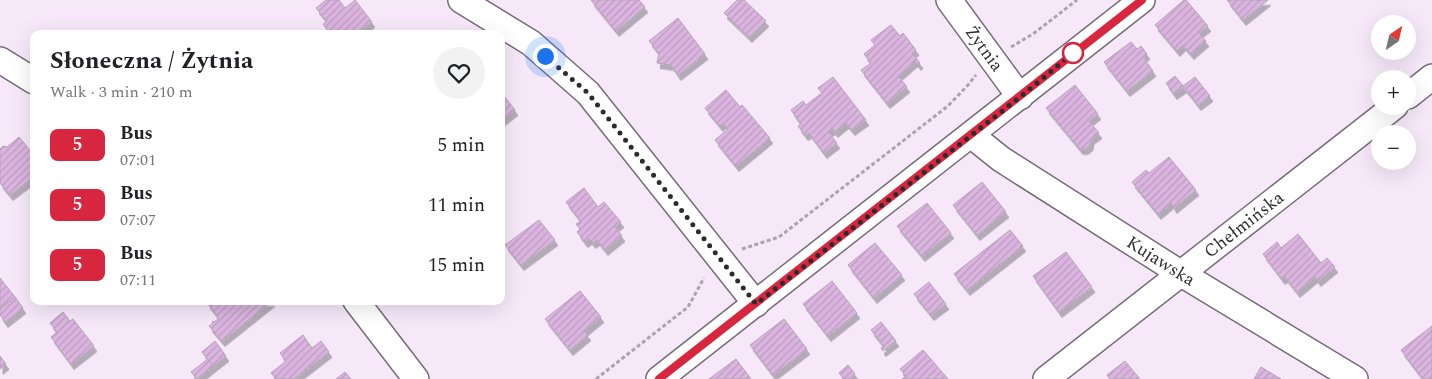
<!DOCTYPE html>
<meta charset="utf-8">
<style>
:root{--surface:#fff;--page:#f2f2f2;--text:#202124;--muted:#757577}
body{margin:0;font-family:Spectral,serif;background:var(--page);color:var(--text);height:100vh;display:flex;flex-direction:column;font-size:19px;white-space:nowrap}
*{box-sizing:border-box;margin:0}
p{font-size:16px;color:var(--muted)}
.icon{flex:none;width:28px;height:28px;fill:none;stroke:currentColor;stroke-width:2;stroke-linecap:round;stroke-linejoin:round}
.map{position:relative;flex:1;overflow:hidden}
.side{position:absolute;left:30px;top:30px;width:475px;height:275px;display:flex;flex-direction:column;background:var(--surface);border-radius:10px;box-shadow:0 5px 20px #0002}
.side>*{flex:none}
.badge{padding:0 10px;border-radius:8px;font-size:18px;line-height:32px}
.needle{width:32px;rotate:34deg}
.buttons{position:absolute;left:1371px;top:15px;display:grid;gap:10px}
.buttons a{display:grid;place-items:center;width:45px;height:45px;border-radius:50%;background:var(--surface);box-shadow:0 5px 20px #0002;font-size:25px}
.you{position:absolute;width:25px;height:25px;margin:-12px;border:4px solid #fff;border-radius:50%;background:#1a73e8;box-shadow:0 0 0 8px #1a73e833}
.map>.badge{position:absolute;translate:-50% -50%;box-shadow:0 0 0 2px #fff}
.round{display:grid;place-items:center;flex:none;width:52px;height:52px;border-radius:26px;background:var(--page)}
.head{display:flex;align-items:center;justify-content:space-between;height:85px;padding:0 20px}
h1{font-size:24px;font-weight:700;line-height:38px}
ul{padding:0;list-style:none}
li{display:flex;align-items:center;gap:15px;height:60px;padding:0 20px}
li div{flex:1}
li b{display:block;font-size:19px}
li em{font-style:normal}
li .badge{min-width:55px;font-weight:700;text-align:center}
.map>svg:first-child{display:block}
.building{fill:url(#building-hatch);stroke:#b3a5b5;filter:url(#shadow)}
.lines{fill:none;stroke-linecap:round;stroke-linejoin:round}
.street-casing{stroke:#776b79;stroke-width:28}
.path{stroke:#ada2af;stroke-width:3;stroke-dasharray:4 2.5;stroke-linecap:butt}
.street{stroke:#fff;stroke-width:25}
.line-casing{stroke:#fff;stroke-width:11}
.line{stroke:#d7263d;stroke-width:8}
.walk{stroke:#2f2a30;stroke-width:5;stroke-dasharray:0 9}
.stop-dot{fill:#fff;stroke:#d7263d;stroke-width:2.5}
.labels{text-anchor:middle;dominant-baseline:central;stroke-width:4;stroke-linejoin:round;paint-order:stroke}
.street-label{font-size:18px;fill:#2f2a30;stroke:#fcf9fd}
</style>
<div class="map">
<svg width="1432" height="379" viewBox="0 0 1432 379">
<defs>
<pattern id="building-hatch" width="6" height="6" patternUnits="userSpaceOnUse" patternTransform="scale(1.25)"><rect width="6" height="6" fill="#dbb5e0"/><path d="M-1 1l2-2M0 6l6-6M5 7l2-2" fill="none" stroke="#bc9cc0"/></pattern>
<filter id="shadow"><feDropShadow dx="3" dy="5.5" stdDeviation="0" flood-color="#0004"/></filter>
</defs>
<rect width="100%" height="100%" fill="#f6e8f9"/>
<g class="building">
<path d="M326 0H339L345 8 355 0 372 22 357 34H337L335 30 330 34 323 24 327 21 316 8Z"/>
<path d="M591 0H639L645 7 616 31Z"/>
<path d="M737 0H744L766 21 749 37 724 13Z"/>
<path d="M1184 0H1186L1208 26 1199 33 1206 41 1191 54 1183 45 1177 51 1155 25Z"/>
<path d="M1227 0H1268L1243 20Z"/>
<path d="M678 18 705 54 678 75 671 65 657 63 659 53 649 41Z"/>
<path d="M891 25 900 36 903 33 916 50 912 53 920 63 918 65 915 61 898 76 907 87 887 103 861 70 871 63 864 54 875 45 871 40Z"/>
<path d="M1131 42 1137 49 1141 46 1147 54 1143 57 1153 71 1127 91 1104 62Z"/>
<path d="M1175 76 1184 87 1174 94 1166 83Z"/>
<path d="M833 77 866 120 852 130 846 123 835 132 833 129 828 132 837 143 824 153 809 133 805 135 798 126 801 124 791 110 803 101 806 105 822 93 818 88Z"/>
<path d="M1195 77 1210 96 1198 105 1183 86Z"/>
<path d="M1075 85 1098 114 1089 121 1099 133 1091 139 1090 145 1085 149H1080L1046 108Z"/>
<path d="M726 90 740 107 742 105 770 138 736 166 715 140 728 129 723 123 720 126 705 108Z"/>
<path d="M501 92 515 110 501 121Z"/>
<path d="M19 137 34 155V177L10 195 0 183V149L3 146 7 147Z"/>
<path d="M1169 157 1196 190 1174 208 1171 203 1158 214 1132 182 1146 170 1149 173Z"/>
<path d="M982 182 1006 212 977 235 953 205Z"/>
<path d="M584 188 598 207 604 202 621 222 615 227 622 236 605 250 597 240 593 243 589 239 585 242 577 232 580 229 576 224 581 221 566 202Z"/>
<path d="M927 203 951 233 922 256 897 226Z"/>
<path d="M539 220 555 240 521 265 505 245Z"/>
<path d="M1010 230 1023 246 967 290 954 274Z"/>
<path d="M1298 234 1321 263 1327 258 1335 267 1318 281 1315 277 1297 292 1285 277 1282 279 1263 254 1277 242 1281 248Z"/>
<path d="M875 243 902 275 874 298 848 265Z"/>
<path d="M1066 252 1092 287 1059 312 1033 276Z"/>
<path d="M0 278 15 297 1 308 0 307Z"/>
<path d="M832 281 857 313 828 336 803 304Z"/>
<path d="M929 282 946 304 931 315 914 294Z"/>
<path d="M580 291 601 317 584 331 588 335 570 350 545 319Z"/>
<path d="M15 297 23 308 5 322 0 315V309Z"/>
<path d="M208 301H272L222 341 209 326 213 323 212 322 213 321 214 322 219 318 207 303Z"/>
<path d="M63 312 70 321 73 319 94 346 71 364 51 337 57 332 50 323Z"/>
<path d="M784 319 807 349 773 375 750 345Z"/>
<path d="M881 322 896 341 883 351 881 348 884 346 871 330Z"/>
<path d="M1432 326V379H1423L1401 350Z"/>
<path d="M303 335 312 348 321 341 329 352 294 379H276L271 373 286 361 280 353Z"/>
<path d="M215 341 226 356 213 366 202 352Z"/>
<path d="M923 350 948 379H902L906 376 900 369Z"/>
<path d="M0 356 6 364 0 369Z"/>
<path d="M208 359 213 366 197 379 191 372Z"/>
<path d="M736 359 751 379H709Z"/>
<path d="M1125 361 1140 379H1110L1107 375Z"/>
<path d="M848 365 855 374 849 379H844L839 373Z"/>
<path d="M1261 367 1281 379H1254Z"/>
<path d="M345 372 351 379H336Z"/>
</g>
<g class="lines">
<defs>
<g id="street">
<path d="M461 0 531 43 588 93 756 304"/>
<path id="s1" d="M949 0 1020 97"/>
<path d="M0 60 34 81"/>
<path d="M1408 96 1432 77"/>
<path id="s2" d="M971 135 1001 159 1180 273 1355 379"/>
<path d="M356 301 416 379"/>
<path d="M659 379 1142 0"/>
<path id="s3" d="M1046 379 1395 106"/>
</g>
</defs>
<use href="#street" class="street-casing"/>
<g class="path">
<path d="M1011 47 1033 34 1077 0"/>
<path d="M742 249 779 237 948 106 968 85 976 75"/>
<path d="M596 379 688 307 704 278"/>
</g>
<use href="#street" class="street"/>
</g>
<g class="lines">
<defs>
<path id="line" d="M659 379 1142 0"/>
</defs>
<use href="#line" class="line-casing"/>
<use href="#line" class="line"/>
<path class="walk" d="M545 56 588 93 756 304 1020 97 1073 53"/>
</g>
<circle class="stop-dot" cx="1073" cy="53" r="10"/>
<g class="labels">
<g class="street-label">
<text stroke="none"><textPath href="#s1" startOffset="60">Żytnia</textPath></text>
<text stroke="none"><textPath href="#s3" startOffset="251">Chełmińska</textPath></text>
<text stroke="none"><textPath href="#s2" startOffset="228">Kujawska</textPath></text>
</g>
</g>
</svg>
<div class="buttons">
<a><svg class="needle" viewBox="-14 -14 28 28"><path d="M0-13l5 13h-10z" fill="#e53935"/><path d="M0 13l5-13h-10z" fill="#757577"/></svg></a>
<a>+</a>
<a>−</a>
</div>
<div class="you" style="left:545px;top:56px"></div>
<section class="side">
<div class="head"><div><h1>Słoneczna / Żytnia</h1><p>Walk · 3 min · 210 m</p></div><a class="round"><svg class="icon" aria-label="heart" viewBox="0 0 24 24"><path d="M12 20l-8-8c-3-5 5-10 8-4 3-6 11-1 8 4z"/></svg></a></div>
<ul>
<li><span class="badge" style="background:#d7263d;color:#fff">5</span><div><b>Bus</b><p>07:01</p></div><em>5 min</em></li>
<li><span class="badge" style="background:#d7263d;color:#fff">5</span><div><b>Bus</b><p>07:07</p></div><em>11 min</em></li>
<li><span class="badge" style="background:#d7263d;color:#fff">5</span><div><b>Bus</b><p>07:11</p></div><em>15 min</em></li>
</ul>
</section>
</div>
